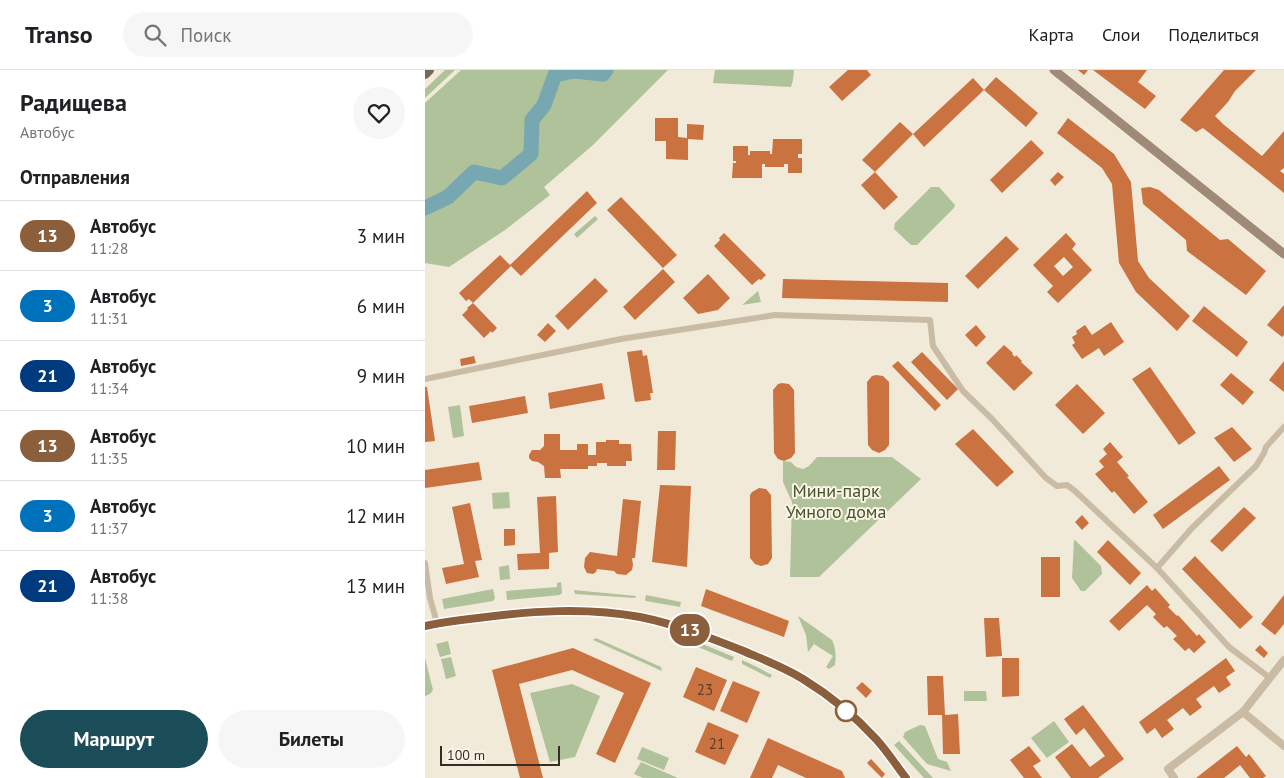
<!DOCTYPE html>
<html lang="ru">
<meta charset="utf-8">
<style>
:root{--surface:#fff;--page:#f6f6f6;--text:#202124;--muted:#757577;--line:#e0e0e0;--accent:#1b4d59}
body{margin:0;font-family:"PT Sans",sans-serif;background:var(--page);color:var(--text);height:100vh;display:flex;flex-direction:column;font-size:19px;white-space:nowrap}
*{box-sizing:border-box;margin:0}
p{font-size:16px;color:var(--muted)}
.icon{flex:none;width:28px;height:28px;fill:none;stroke:currentColor;stroke-width:2;stroke-linecap:round;stroke-linejoin:round}
.map{position:relative;flex:1;overflow:hidden}
.details{display:flex;flex-direction:column;background:var(--surface);width:425px}
.details>*{flex:none}
.badge{padding:0 10px;border-radius:16px;font-size:18px;line-height:32px}
.scale{position:absolute;left:15px;bottom:12px;width:120px;box-sizing:border-box;padding-left:5px;border:2px solid #362d26;border-top:0;font-size:14px;line-height:18px;white-space:nowrap;color:#362d26;-webkit-text-stroke:4px #faf3e6;paint-order:stroke}
.map>.badge{position:absolute;translate:-50% -50%;box-shadow:0 0 0 2px #fff}
h2{padding:0 20px;font-size:19px;line-height:45px}
.round{display:grid;place-items:center;flex:none;width:52px;height:52px;border-radius:26px;background:var(--page)}
.overview{display:flex;align-items:center;justify-content:space-between;height:85px;padding:0 20px}
h1{font-size:24px;font-weight:700;line-height:38px}
.primary-button{display:flex;gap:10px;margin-top:auto;padding:10px 20px}
.primary-button a{flex:1;height:58px;border-radius:30px;background:var(--accent);color:#fff;font-size:20px;font-weight:700;line-height:58px;text-align:center}
.primary-button a+a{background:var(--page);color:var(--text)}
ul{padding:0;list-style:none}
li{display:flex;align-items:center;gap:15px;height:70px;padding:0 20px;border-top:1px solid var(--line)}
li div{flex:1}
li b{display:block;font-size:19px}
li em{font-style:normal}
li .badge{min-width:55px;font-weight:700;text-align:center}
header{display:flex;align-items:center;gap:30px;box-sizing:border-box;height:70px;padding:0 25px;background:var(--surface);border-bottom:1px solid var(--line)}
header strong{font-size:24px}
nav{display:flex;gap:28px;margin-inline-start:auto;font-size:18px}
.search{width:350px;height:45px;background:var(--page);display:flex;align-items:center;gap:12px;box-sizing:border-box;padding:0 18px;border-radius:28px;color:var(--muted);font-size:19px}
main{display:flex;flex:1;min-height:0}
.map>svg:first-child{display:block}
.green{fill:#afc299}
.lines{fill:none;stroke-linecap:round;stroke-linejoin:round}
.river{stroke:#77a7b0;stroke-width:15}
.building{fill:#ca7240;fill-rule:evenodd}
.minor{stroke:#cabba5;stroke-width:6}
.tertiary{stroke:#cabba5;stroke-width:8}
.secondary{stroke:#9e8a76;stroke-width:9}
.primary{stroke:#786657;stroke-width:10}
.line-casing{stroke:#fff;stroke-width:11}
.line{stroke:#8b5e3c;stroke-width:8}
.stop-dot{fill:#fff;stroke:#8b5e3c;stroke-width:2.5}
.labels{text-anchor:middle;dominant-baseline:central;stroke-width:4;stroke-linejoin:round;paint-order:stroke}
.number-label{font-size:15px;fill:#5b3e2c}
.park-label{font-size:18px;fill:#405529;stroke:#faf3e6}
</style>
<header>
<strong>Transo</strong>
<div class="search"><svg class="icon" aria-label="search" viewBox="0 0 24 24"><circle cx="10" cy="10" r="6"/><path d="M15 15l6 6"/></svg>Поиск</div>
<nav><a>Карта</a><a>Слои</a><a>Поделиться</a></nav>
</header>
<main>
<section class="details">
<div class="overview"><div><h1>Радищева</h1><p>Автобус</p></div><a class="round"><svg class="icon" aria-label="heart" viewBox="0 0 24 24"><path d="M12 20l-8-8c-3-5 5-10 8-4 3-6 11-1 8 4z"/></svg></a></div>
<h2>Отправления</h2>
<ul>
<li><span class="badge" style="background:#8b5e3c;color:#fff">13</span><div><b>Автобус</b><p>11:28</p></div><em>3 мин</em></li>
<li><span class="badge" style="background:#0072bc;color:#fff">3</span><div><b>Автобус</b><p>11:31</p></div><em>6 мин</em></li>
<li><span class="badge" style="background:#003b80;color:#fff">21</span><div><b>Автобус</b><p>11:34</p></div><em>9 мин</em></li>
<li><span class="badge" style="background:#8b5e3c;color:#fff">13</span><div><b>Автобус</b><p>11:35</p></div><em>10 мин</em></li>
<li><span class="badge" style="background:#0072bc;color:#fff">3</span><div><b>Автобус</b><p>11:37</p></div><em>12 мин</em></li>
<li><span class="badge" style="background:#003b80;color:#fff">21</span><div><b>Автобус</b><p>11:38</p></div><em>13 мин</em></li>
</ul>
<div class="primary-button"><a>Маршрут</a><a>Билеты</a></div>
</section>
<div class="map">
<svg width="859" height="708" viewBox="0 0 859 708">
<rect width="100%" height="100%" fill="#f2ead9"/>
<g class="green">
<path d="M20 0H30L0 28V19Z"/>
<path d="M36 0H243L168 75 119 117 125 125 80 160 24 197 0 193V33Z"/>
<path d="M290 0H369L368 10 366 17 288 13Z"/>
<path d="M506 117H514L530 135 529 138 492 175H486L469 159 470 153Z"/>
<path d="M170 146 173 149 152 168 149 164Z"/>
<path d="M333 221 336 232 317 235Z"/>
<path d="M35 335 39 366 28 368 23 337Z"/>
<path d="M392 387H467L496 409 394 507H365L367 432 358 412V391L366 392 371 397 378 399 384 396Z"/>
<path d="M84 422 85 438 68 439 67 423Z"/>
<path d="M649 470H650L676 496 677 504 660 521H656L647 508Z"/>
<path d="M84 495 85 509 75 510 74 497Z"/>
<path d="M136 512 137 523 135 525 82 530 81 521 132 517V513Z"/>
<path d="M68 519 70 528 68 531 19 539 17 529Z"/>
<path d="M149 520 211 526 210 528 150 524Z"/>
<path d="M221 525 256 532 255 537 221 531 220 530Z"/>
<path d="M373 546 407 570C411 578 411 586 410 595L404 599 401 597 408 586 389 574 383 582 381 565Z"/>
<path d="M258 566 309 587 307 591 256 570Z"/>
<path d="M171 568 236 597 237 601 168 570Z"/>
<path d="M23 571 26 584 15 587 11 574Z"/>
<path d="M26 587 31 606 21 609 16 589Z"/>
<path d="M0 588 8 620 5 624 0 626Z"/>
<path d="M317 590 332 597 347 605 345 608 317 594Z"/>
<path d="M147 614 175 626 150 687 125 692 105 623Z"/>
<path d="M539 621H561L562 631H539Z"/>
<path d="M629 651 644 672 622 688 606 668Z"/>
<path d="M495 655 500 656 513 689 522 692 526 701 502 694 478 667 480 662Z"/>
<path d="M474 671 508 708H499L469 675Z"/>
<path d="M217 677 244 688 239 700 212 689Z"/>
<path d="M216 692 253 708H218L209 704Z"/>
</g>
<g class="lines">
<path class="river" d="M0 138 23 127 49 102 77 108 106 84 107 50 119 35 130 5 149 1 178 4 181 0"/>
</g>
<g class="building">
<path d="M423 0H442L446 5 417 31 404 17Z"/>
<path d="M653 0H663L659 5Z"/>
<path d="M668 0H722L713 12 731 26 720 39Z"/>
<path d="M799 0H831L810 21 803 32 790 46 798 54 837 86 859 61V98L855 101 859 104V123L778 58 771 62 755 50Z"/>
<path d="M571 7 613 43 601 57 559 20 499 77 488 64 450 102 473 127 459 140 436 115 450 102 437 90 475 52 488 64 548 8 559 20Z"/>
<path d="M230 48H253V67L262 68V54L279 55 278 70 263 69V90L241 89V71H230Z"/>
<path d="M643 48 689 84 706 112 713 191 724 208 765 246 752 261 711 222 694 193 687 114 677 98 632 63Z"/>
<path d="M348 69H377V84H373V88H377V103H363V94H359V97H340V94H337V108H307L308 93H311V91H308V76H323V85H325V81H345V84H347Z"/>
<path d="M606 70 619 83 577 123 565 110Z"/>
<path d="M633 102 639 107 630 116 625 110Z"/>
<path d="M725 117 734 120 795 170 803 169 841 201 821 225 762 181 761 170 718 134 716 118Z"/>
<path d="M162 121 172 133 96 206 86 196 48 233 44 229 41 231 34 223 75 185 85 195Z"/>
<path d="M196 127 252 185 238 198 182 140Z"/>
<path d="M299 163 341 205 336 210 334 209 327 215 289 176 295 170 294 168Z"/>
<path d="M641 163 651 174 647 179 667 200 633 233 622 222 628 216 608 195ZM639 187 648 197 638 206 629 196Z"/>
<path d="M581 166 594 179 553 219 540 206Z"/>
<path d="M238 199 250 212 210 250 198 237Z"/>
<path d="M283 204 305 228 293 240 273 244 258 228Z"/>
<path d="M170 208 183 221 143 260 130 246Z"/>
<path d="M358 209 523 213V232L357 228Z"/>
<path d="M48 233 72 258 67 263 66 261 59 268 37 245 43 239 42 238Z"/>
<path d="M859 235V265L857 267 842 255Z"/>
<path d="M779 236 823 272 812 287 767 251Z"/>
<path d="M686 252 699 272 679 286 674 278 657 289 647 275 650 273 647 267 652 264 651 261 660 255 667 265Z"/>
<path d="M123 253 131 261 120 272 112 265Z"/>
<path d="M551 255 561 267 551 277 540 265Z"/>
<path d="M579 275 588 283 587 284 590 287 591 285 597 291 596 292 608 303 589 321 561 293Z"/>
<path d="M217 280 218 286 222 285 228 323H225L226 330 210 332 202 282Z"/>
<path d="M497 282 533 319 522 330 486 292Z"/>
<path d="M49 286 51 293 36 296 35 289Z"/>
<path d="M473 291 516 335 510 341 467 296Z"/>
<path d="M859 291V322L844 310Z"/>
<path d="M725 297 771 363 754 375 707 309Z"/>
<path d="M806 303 829 322 818 335 795 315Z"/>
<path d="M451 305 458 306 464 312V375L460 380 454 383 447 380 443 375 442 312 447 306Z"/>
<path d="M177 313 180 329 125 339 123 323Z"/>
<path d="M357 313 364 314 369 320 370 383 366 388 359 391 353 389 349 383 348 320 353 314Z"/>
<path d="M652 314 680 343 658 364 630 335Z"/>
<path d="M0 317H2L10 371 0 372Z"/>
<path d="M100 326 103 343 47 353 44 336Z"/>
<path d="M807 357 827 379 809 392 789 368Z"/>
<path d="M548 359 589 402 572 417 530 374Z"/>
<path d="M233 361H251L250 400H232Z"/>
<path d="M119 364H135V380H152V374H163V385H171V372H181V370H194V374H206L207 391H201V396H182V393H172V396H163V399H135L136 408H120L119 396 113 392 107 391 104 388V385L107 380H115L119 376Z"/>
<path d="M685 372 698 387 692 392 704 406 702 407 723 432 709 444 689 421 687 423 670 404 679 397 674 391 682 384 678 379Z"/>
<path d="M54 392 57 410 0 418V400Z"/>
<path d="M794 396 805 410 738 459 728 445Z"/>
<path d="M235 415 266 416 262 497 227 492Z"/>
<path d="M334 418 341 419 346 425 347 488 343 494 336 496 330 494 325 488V425L327 422Z"/>
<path d="M131 426 133 482 124 483V499L93 500 92 484 115 483 112 427Z"/>
<path d="M198 429 216 431 210 488H207L208 495 207 500 201 505 192 504 189 501 172 499 171 502 168 504 162 503 159 497 160 488 165 482 192 486Z"/>
<path d="M45 433 57 490 50 491 54 507 21 514 17 498 39 494 27 437Z"/>
<path d="M819 437 831 448 797 482 785 471Z"/>
<path d="M657 445 664 453 657 460 650 452Z"/>
<path d="M79 459H90V475L79 476Z"/>
<path d="M683 470 716 503 705 515 672 482Z"/>
<path d="M770 486 828 547 815 559 757 499Z"/>
<rect x="616" y="487" width="19" height="40"/>
<path d="M722 515 727 521 730 518 745 535 743 537 752 546 753 545 772 566 774 564 781 572 769 583 764 578 760 581 748 569 752 566 742 556 739 558 728 547 731 544 722 535 694 561 684 551Z"/>
<path d="M281 519 364 551 359 567 276 536Z"/>
<path d="M859 525V554L850 565 836 554Z"/>
<path d="M559 548H574L577 586 561 587Z"/>
<path d="M835 575 843 583 839 588 830 580Z"/>
<path d="M148 578 226 613 190 693 171 684 199 623 147 600 94 614 118 708H95L67 600Z"/>
<path d="M577 588H594V626L577 627Z"/>
<path d="M801 588 810 601 801 607 806 615 794 623 789 616 771 629 777 637 765 646 758 638 742 650 749 659 737 668 730 658 722 664 714 652Z"/>
<path d="M271 597 302 610 289 641 258 627Z"/>
<path d="M502 606H518L520 645 533 644 535 684H518L517 645H503Z"/>
<path d="M308 611 335 622 322 653 295 641Z"/>
<path d="M437 612 447 621 441 628 431 618Z"/>
<path d="M658 635 699 689 673 708H646L630 687 647 674 665 697 680 686 659 658 651 665 639 649Z"/>
<path d="M283 652 314 665 300 695 270 682Z"/>
<path d="M343 668 417 701 420 708H381L353 695 347 708H325Z"/>
<path d="M604 676 616 691 608 696 617 708H599L585 690Z"/>
<path d="M812 676 821 687 824 684 841 706 838 708H825L815 695 799 708H771Z"/>
<path d="M446 689 460 704 457 708 442 693Z"/>
</g>
<g class="lines">
<g class="minor">
<path d="M0 309 196 269 350 245 505 250 508 276 538 321 567 349 621 408 632 416 642 415 650 421 732 498 804 577 845 608"/>
<path d="M0 493 5 528 12 553"/>
<path d="M732 498 767 458 831 396 839 383 841 377 859 357"/>
</g>
<g class="tertiary">
<path d="M818 642 859 676"/>
<path d="M749 708 743 699 818 642 859 590"/>
</g>
<g class="secondary">
<path d="M629 0 859 184"/>
<path d="M0 556C17 552 35 550 53 548 107 541 161 537 215 547 250 554 283 567 316 580 337 589 359 597 378 609 404 625 430 646 451 669 462 681 471 695 481 708"/>
</g>
<path class="primary" d="M0 4 4 0"/>
</g>
<g class="lines">
<defs>
<path id="line" d="M0 556C17 552 35 550 53 548 106 541 161 537 215 547 250 554 283 567 316 580 337 589 359 597 378 609 404 625 430 646 451 669 462 681 471 695 481 708"/>
</defs>
<use href="#line" class="line-casing"/>
<use href="#line" class="line"/>
</g>
<circle class="stop-dot" cx="421" cy="641" r="10"/>
<g class="labels">
<g class="number-label">
<text x="280" y="619">23</text>
<text x="292" y="673">21</text>
</g>
<g class="park-label">
<text x="411" y="420">Мини-парк<tspan x="411" dy="21">Умного дома</tspan></text>
</g>
</g>
</svg>
<div class="scale">100 m</div>
<b class="badge" style="left:265px;top:560px;background:#8b5e3c;color:#fff">13</b>
</div>
</main>
